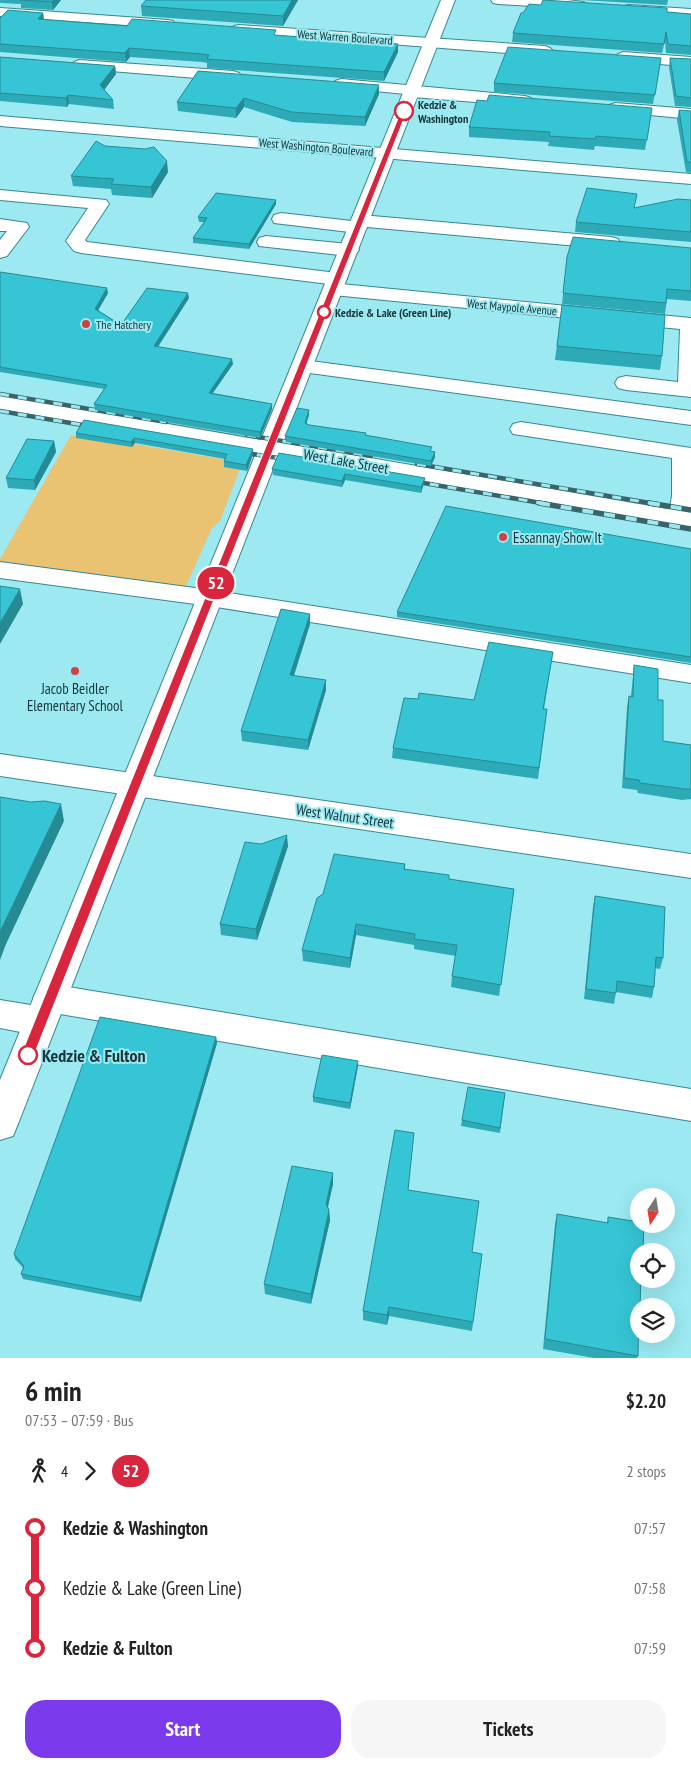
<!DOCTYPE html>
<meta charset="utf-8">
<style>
:root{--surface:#fff;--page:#f6f6f6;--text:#222;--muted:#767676;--accent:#7c3aed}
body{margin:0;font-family:"PT Sans Narrow",sans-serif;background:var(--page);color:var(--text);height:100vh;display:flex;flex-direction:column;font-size:19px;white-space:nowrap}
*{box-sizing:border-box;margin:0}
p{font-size:16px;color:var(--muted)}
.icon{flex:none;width:28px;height:28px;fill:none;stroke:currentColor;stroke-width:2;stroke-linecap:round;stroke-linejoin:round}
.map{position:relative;height:1358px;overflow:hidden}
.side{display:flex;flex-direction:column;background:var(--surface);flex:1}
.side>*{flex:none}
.badge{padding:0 10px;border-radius:16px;font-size:18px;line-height:32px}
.needle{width:32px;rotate:192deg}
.tools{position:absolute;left:630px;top:1188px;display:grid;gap:10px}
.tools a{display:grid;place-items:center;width:45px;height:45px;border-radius:50%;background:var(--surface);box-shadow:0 5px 20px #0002;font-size:25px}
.map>.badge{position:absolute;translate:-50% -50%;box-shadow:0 0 0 2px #fff}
.legs{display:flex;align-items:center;gap:8px;height:55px;padding:0 25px;font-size:16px}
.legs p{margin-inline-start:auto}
.overview{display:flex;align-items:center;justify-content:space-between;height:85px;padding:0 25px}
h1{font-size:28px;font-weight:600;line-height:38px}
.action{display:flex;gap:10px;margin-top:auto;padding:10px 25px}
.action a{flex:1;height:58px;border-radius:20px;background:var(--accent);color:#fff;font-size:20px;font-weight:600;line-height:58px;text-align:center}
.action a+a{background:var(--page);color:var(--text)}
ul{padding:0 25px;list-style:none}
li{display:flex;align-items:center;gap:18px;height:60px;font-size:19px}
li i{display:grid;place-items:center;width:8px;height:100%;margin:0 6px;background:currentColor}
li i::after{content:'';width:12px;height:12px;margin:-6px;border:4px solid;border-radius:50%;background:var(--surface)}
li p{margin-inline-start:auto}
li:first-child i{background:linear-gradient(#0000 50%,currentColor 0)}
li:last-child i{background:linear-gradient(currentColor 50%,#0000 0)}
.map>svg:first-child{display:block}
.green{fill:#e9c371}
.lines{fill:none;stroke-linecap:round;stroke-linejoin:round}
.minor-casing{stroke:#38868f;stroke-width:2}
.major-casing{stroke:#38868f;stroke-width:2}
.minor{fill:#fff;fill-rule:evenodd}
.major{fill:#fff;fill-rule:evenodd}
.rail-far1-casing{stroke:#39656a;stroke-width:4.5}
.rail-casing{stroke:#39656a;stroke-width:5.5}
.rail-far1{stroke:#9ce9f2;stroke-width:3;stroke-dasharray:9;stroke-linecap:butt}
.rail{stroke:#9ce9f2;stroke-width:4;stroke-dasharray:11;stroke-linecap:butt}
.wall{fill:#2ea9b6}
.shaded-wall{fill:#268a94}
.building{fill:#36c5d4;stroke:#268a94}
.line-1{fill:#d7263d;stroke:#fff}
.stop-1-dot{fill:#fff;stroke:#d7263d;stroke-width:2.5}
.poi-dot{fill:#cf403f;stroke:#9ce9f2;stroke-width:2}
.labels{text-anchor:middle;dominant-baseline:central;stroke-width:4;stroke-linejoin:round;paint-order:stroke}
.far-street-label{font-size:12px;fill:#17373a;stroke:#9ce9f2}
.far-stop-label{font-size:12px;font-weight:bold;fill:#17373a;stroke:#9ce9f2;text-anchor:start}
.far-poi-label{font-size:12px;fill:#17373a;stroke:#9ce9f2;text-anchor:start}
.street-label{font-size:15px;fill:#17373a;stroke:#9ce9f2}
.poi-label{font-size:15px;fill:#17373a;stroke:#9ce9f2;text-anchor:start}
.near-stop-label{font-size:18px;font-weight:bold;fill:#17373a;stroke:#9ce9f2;text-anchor:start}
</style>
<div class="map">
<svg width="691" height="1358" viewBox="0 0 691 1358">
<rect width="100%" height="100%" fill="#9ce9f2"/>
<path class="green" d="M71 435 112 442 118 441 239 462 241 467 238 474 220 521 212 528 182 595 0 570V559Z"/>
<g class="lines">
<defs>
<g id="minor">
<path d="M491 0H567L584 2 586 5 584 8 579 9 498 4 493 3Z"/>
<path d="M629 5 691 9V17L624 12 622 9 624 6Z"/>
<path d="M0 8 168 20 173 21 175 24 173 27 168 28 0 16Z"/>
<path d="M239 25 545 46 550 48 553 51 550 54 545 56 234 32 232 29 234 26Z"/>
<path d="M623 52 691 57V67L618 60 615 57 618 54Z"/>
<path d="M79 60 233 71 239 73 241 76 239 79 233 81 74 68 71 65 74 62Z"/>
<path d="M341 79 525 96 531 98 533 101 531 104 525 106 412 97 405 94 335 87 333 84 335 81Z"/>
<path d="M615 103 691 109V119L609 111 607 108 609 105Z"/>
<path d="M0 116 691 174V184L0 126Z"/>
<path d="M0 190 106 200 109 204 85 240 87 242 337 273 344 275 347 279 341 284 691 318V397L626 390 618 388 615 383 618 378 626 376 678 382 680 329 333 295 326 293 323 289 329 284 81 253 74 251 66 241 88 208 0 200Z"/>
<path d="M281 213 352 221 354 217 361 215 611 237 618 239 620 243 618 247 611 249 367 227 365 231 358 233 274 223 272 219 274 215Z"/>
<path d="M0 219 27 223 29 227 7 256 0 258V240L7 231H0Z"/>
<path d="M266 236 349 244 356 246 359 250 356 254 349 256 259 246 257 242 259 238Z"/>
<path d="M303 360 691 411V425L295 371 292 366 295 361Z"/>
<path d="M521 422 691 448V520L689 523 680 525 671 523 668 518 672 496V458L513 434 510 429 513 424Z"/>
<path d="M0 562 210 590 691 665V683L210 606 0 578Z"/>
<path d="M0 754 691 854V878L0 776Z"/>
<path d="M50 984 691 1089V1121L54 1013 58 1021 53 1031 41 1036 0 1028V1000L37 1006 33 998 38 988Z"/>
</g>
<path id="major" d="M441 0H455L283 443 691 513V527L278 456 18 1124 13 1136 0 1140V1080L256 453 0 409V395L261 440Z"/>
</defs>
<use href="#minor" class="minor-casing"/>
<use href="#major" class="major-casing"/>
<use href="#minor" class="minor"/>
<use href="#major" class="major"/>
<defs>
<g id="rail-far1">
<path d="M0 394 166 422"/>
<path d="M0 411 94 427"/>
<path d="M247 435 371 456"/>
<path d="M239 452 291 460"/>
<path d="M417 464 656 504"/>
<path d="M412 481 547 504"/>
</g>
<g id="rail">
<path d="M539 503 691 529"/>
<path d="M649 503 691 510"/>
</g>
</defs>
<use href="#rail-far1" class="rail-far1-casing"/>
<use href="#rail" class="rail-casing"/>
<use href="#rail-far1" class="rail-far1"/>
<use href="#rail" class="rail"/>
</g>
<g class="wall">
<path d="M0 0H61L53 10 21 8V4L0 3Z"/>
<path d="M146 0H298L283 26 142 16 141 6Z"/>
<path d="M581 0H668L667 5Z"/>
<path d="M667 12 691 14V55L666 53 665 41 662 53 512 42 513 33Z"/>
<path d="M43 13 44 20 127 26 276 35 398 44V52L384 81 207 68V63L202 62 130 57 126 62 0 52V18Z"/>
<path d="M0 57 115 66 116 74 104 90 113 100 114 109 69 104 67 107 0 101Z"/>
<path d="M661 58 653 104 494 92V83Z"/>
<path d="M670 58 691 59V107L675 106 669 67Z"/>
<path d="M198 71 379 94 365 126 292 122 244 107 236 118 178 111 177 102Z"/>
<path d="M487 101 652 108 645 150 595 146 594 150 548 146 549 142 469 137V127Z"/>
<path d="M679 110 691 111V173L686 172 677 120Z"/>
<path d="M105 146 168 172 152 198 112 195 111 189 73 186 71 176Z"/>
<path d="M276 200V204L249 249 193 243V238L204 222H199L198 217Z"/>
<path d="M691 200V242L575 232 576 222 635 208Z"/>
<path d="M691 248V301L667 299 665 314 562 304 567 257Z"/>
<path d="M0 272 108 293 98 310 121 325 189 298 158 347 233 364 213 393 272 404V409L260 438 95 410 94 404 104 389 0 372Z"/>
<path d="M562 305 662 356 660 370 555 360Z"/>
<path d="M309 410V415L306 423 309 425 366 433V436L431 451 435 457 431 466 286 442 285 436Z"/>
<path d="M76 433 253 449V454L247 471 224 467V461L225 459 135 443 132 447 76 438Z"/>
<path d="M54 441 56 452 35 490 8 488 6 478Z"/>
<path d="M279 453 424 483 421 493 345 480 342 487 273 475 272 469Z"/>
<path d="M691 549V663L397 617V612Z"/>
<path d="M310 624 294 676 326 690 308 750 242 741 241 731Z"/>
<path d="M553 652 544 709H547L538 779 392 758 393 748Z"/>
<path d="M634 665 658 700 663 741 691 745V799L682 800 638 793 637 790 622 788 627 707 629 696H631L633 676Z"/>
<path d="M261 844 288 846 257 940 221 935 220 924Z"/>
<path d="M405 864V869L449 879 514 889 499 996 451 987 452 976 456 956 414 949V945L356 935 350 968 303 961 302 950Z"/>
<path d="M595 896 663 958 660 969 655 968 654 987 652 998 616 992 614 1004 584 999 593 907Z"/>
<path d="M216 1037 217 1043 141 1302 23 1279 21 1274 23 1268 15 1259 14 1254Z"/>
<path d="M358 1061V1066L350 1109 313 1102V1097Z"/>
<path d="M505 1093 500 1133 461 1126 462 1120Z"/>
<path d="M333 1173V1184L328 1207 329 1210 330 1220 311 1304 265 1294 264 1284Z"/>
<path d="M409 1191 472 1252 482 1254 472 1331 389 1316 387 1325 363 1320V1311Z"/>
<path d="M557 1214 607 1223 608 1217 638 1356 637 1358H594L543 1349 555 1224Z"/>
</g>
<g class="shaded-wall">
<path d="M54 0H61L53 10 52 2Z"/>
<path d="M292 0H298L283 26V16Z"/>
<path d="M43 13 44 21 38 19Z"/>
<path d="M398 44V52L384 81V72Z"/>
<path d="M129 48 130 57 126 62 125 53Z"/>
<path d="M115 66 116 74 101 94 100 85Z"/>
<path d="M379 85V94L365 126V117Z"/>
<path d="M68 95 69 104 67 107 66 98Z"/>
<path d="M244 98V107L236 118V108Z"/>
<path d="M167 161 168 172 152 198 151 187Z"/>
<path d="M276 200V204L249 249V244Z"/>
<path d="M107 288 108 293 96 314 95 309Z"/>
<path d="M188 293 189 298 155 351 154 346Z"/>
<path d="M232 359 233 364 209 398V393Z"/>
<path d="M272 404V409L260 438V432Z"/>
<path d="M309 410V415L305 428V423Z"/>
<path d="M134 438 135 443 132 447 131 442Z"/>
<path d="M54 441 56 452 35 490 34 480Z"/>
<path d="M253 449V454L247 471 246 465Z"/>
<path d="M435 452V457L431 466V461Z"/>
<path d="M345 474V480L342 487V481Z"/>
<path d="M425 478 424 483 421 493V487Z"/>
<path d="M20 589 23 604 0 644V623Z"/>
<path d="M310 614V624L290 686V675Z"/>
<path d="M326 680V690L308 750V740Z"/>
<path d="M61 804 64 821 6 944 0 960V932Z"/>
<path d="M287 835 288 846 257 940 256 929Z"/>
<path d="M356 924V935L350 968V958Z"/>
<path d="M216 1037 217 1043 141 1302 140 1297Z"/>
<path d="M358 1061V1066L350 1109V1103Z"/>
<path d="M333 1173V1184L326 1214V1204Z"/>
<path d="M329 1210 330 1220 311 1304V1294Z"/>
<path d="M389 1307V1316L387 1325V1315Z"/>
</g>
<g class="building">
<path d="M20 0H54L52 2Z"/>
<path d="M146 0H292L283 16 141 6Z"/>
<path d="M543 0 667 8V12L691 14V46L668 44 666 32 664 44 513 33 521 13H523L529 4 541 5Z"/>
<path d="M8 10 43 13 38 19 127 26 132 19 276 30 274 35 398 44 384 72 207 59 209 55 202 54 129 48 125 53 0 44V18Z"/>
<path d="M508 47 661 58 655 95 494 83Z"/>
<path d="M0 57 115 66 100 85 113 100 68 95 66 98 0 93Z"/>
<path d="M670 58 691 59V98L676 96Z"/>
<path d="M198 71 379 85 365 117 291 112 244 98 236 108 177 102Z"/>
<path d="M489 95 652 108 647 140 596 136 595 139 549 136 550 132 469 127 477 100 487 101Z"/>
<path d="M679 110 691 111V162H687Z"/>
<path d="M96 141 105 146 145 149 154 147 167 161 151 187 111 184 114 179 71 176Z"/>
<path d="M587 188 637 194 634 208 678 199 691 200V232L576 222Z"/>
<path d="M216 193 276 200 249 244 193 238 207 218 198 217Z"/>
<path d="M573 237 691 248V291L667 289 666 303 563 293 567 257Z"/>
<path d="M0 272 107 288 95 309 121 325 147 288 188 293 154 346 232 359 209 393 272 404 260 432 94 404 107 385 0 367Z"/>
<path d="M562 305 665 315 662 356 557 346Z"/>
<path d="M297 408 309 410 305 423 309 425 366 433 365 435 432 447 430 451 435 452 431 461 285 436Z"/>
<path d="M84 420 253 449 246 465 224 461 227 454 134 438 131 442 76 433Z"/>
<path d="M27 439 54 441 34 480 6 478Z"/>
<path d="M279 453 425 478 421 487 345 474 342 481 272 469Z"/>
<path d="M446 506 691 549V657L397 612Z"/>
<path d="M0 586 20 589 0 623Z"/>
<path d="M281 609 310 614 290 675 326 680 308 740 241 731Z"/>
<path d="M489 642 553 652 543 709H547L539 768 393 748 404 698 418 699 419 693 474 700Z"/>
<path d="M634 665 658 669V700H663V741L691 745V789H685L640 783 639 780 624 778 629 696 633 697Z"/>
<path d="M0 797 31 802 44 801 61 804 0 932Z"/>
<path d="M287 835 256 929 220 924 245 842 261 844Z"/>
<path d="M334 854 405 864 404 869 449 875V879L514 889 501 985 452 976 457 945 414 939 415 934 356 924 350 958 302 950 317 898 323 894Z"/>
<path d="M595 896 665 907 663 958 656 957 654 987 617 981 616 993 586 989Z"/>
<path d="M100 1017 216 1037 140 1297 21 1274 24 1266 14 1254Z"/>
<path d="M322 1055 358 1061 350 1103 313 1097Z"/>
<path d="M468 1087 505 1093 500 1128 462 1120Z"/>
<path d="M395 1130 414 1133 408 1190 479 1201 472 1252 482 1254 473 1322 389 1307 387 1315 363 1311Z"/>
<path d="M292 1166 333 1173 326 1204 329 1210 311 1294 264 1284Z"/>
<path d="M557 1214 608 1223V1217L639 1222V1224H644L643 1251H639V1279H641L640 1306H639L638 1356 545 1339Z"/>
</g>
<path class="line-1" d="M404 109 407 111 34 1055 32 1059 28 1060 23 1059 21 1055 401 111Z"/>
<g class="stop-1-dot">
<circle cx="404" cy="111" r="9"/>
<circle cx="324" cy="312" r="6"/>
<circle cx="28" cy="1055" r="9"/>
</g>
<g class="poi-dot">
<circle cx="86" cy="324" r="5"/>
<circle cx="503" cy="537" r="5"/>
<circle cx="75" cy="671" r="5"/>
</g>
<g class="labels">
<g class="far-street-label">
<text transform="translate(345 37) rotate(4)">West Warren Boulevard</text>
<text transform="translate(316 147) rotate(5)">West Washington Boulevard</text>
<text transform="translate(512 307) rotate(5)">West Maypole Avenue</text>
</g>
<g class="far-stop-label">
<text x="418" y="104">Kedzie &amp;<tspan x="418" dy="14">Washington</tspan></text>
<text x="335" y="312">Kedzie &amp; Lake (Green Line)</text>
</g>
<g class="far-poi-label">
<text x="96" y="324">The Hatchery</text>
</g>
<g class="street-label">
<text transform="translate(346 461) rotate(10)">West Lake Street</text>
<text transform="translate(345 816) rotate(8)">West Walnut Street</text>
</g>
<g class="poi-label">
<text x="513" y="537">Essannay Show It</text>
<text x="75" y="688" text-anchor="middle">Jacob Beidler<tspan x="75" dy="17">Elementary School</tspan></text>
</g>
<g class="near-stop-label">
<text x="42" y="1055">Kedzie &amp; Fulton</text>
</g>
</g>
</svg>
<div class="tools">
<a><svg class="needle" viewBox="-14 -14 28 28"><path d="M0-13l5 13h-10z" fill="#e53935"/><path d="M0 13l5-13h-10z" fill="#767676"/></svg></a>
<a><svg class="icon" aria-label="locate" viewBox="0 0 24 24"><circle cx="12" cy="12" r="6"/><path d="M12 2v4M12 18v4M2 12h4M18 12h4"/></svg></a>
<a><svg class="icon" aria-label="layers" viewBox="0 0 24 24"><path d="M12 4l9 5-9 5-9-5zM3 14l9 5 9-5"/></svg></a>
</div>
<b class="badge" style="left:216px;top:583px;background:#d7263d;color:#fff">52</b>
</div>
<section class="side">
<div class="overview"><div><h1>6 min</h1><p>07:53 – 07:59 · Bus</p></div><b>$2.20</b></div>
<div class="legs"><svg class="icon" aria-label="walk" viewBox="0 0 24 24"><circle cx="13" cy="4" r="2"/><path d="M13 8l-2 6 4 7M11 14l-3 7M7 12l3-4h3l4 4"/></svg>4<svg class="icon" aria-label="forward" viewBox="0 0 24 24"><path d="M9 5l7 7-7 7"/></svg><b class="badge" style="background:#d7263d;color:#fff">52</b><p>2 stops</p></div>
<ul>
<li><i style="color:#d7263d"></i><b>Kedzie &amp; Washington</b><p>07:57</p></li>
<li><i style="color:#d7263d"></i><span>Kedzie &amp; Lake (Green Line)</span><p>07:58</p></li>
<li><i style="color:#d7263d"></i><b>Kedzie &amp; Fulton</b><p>07:59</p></li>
</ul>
<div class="action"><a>Start</a><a>Tickets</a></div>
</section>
